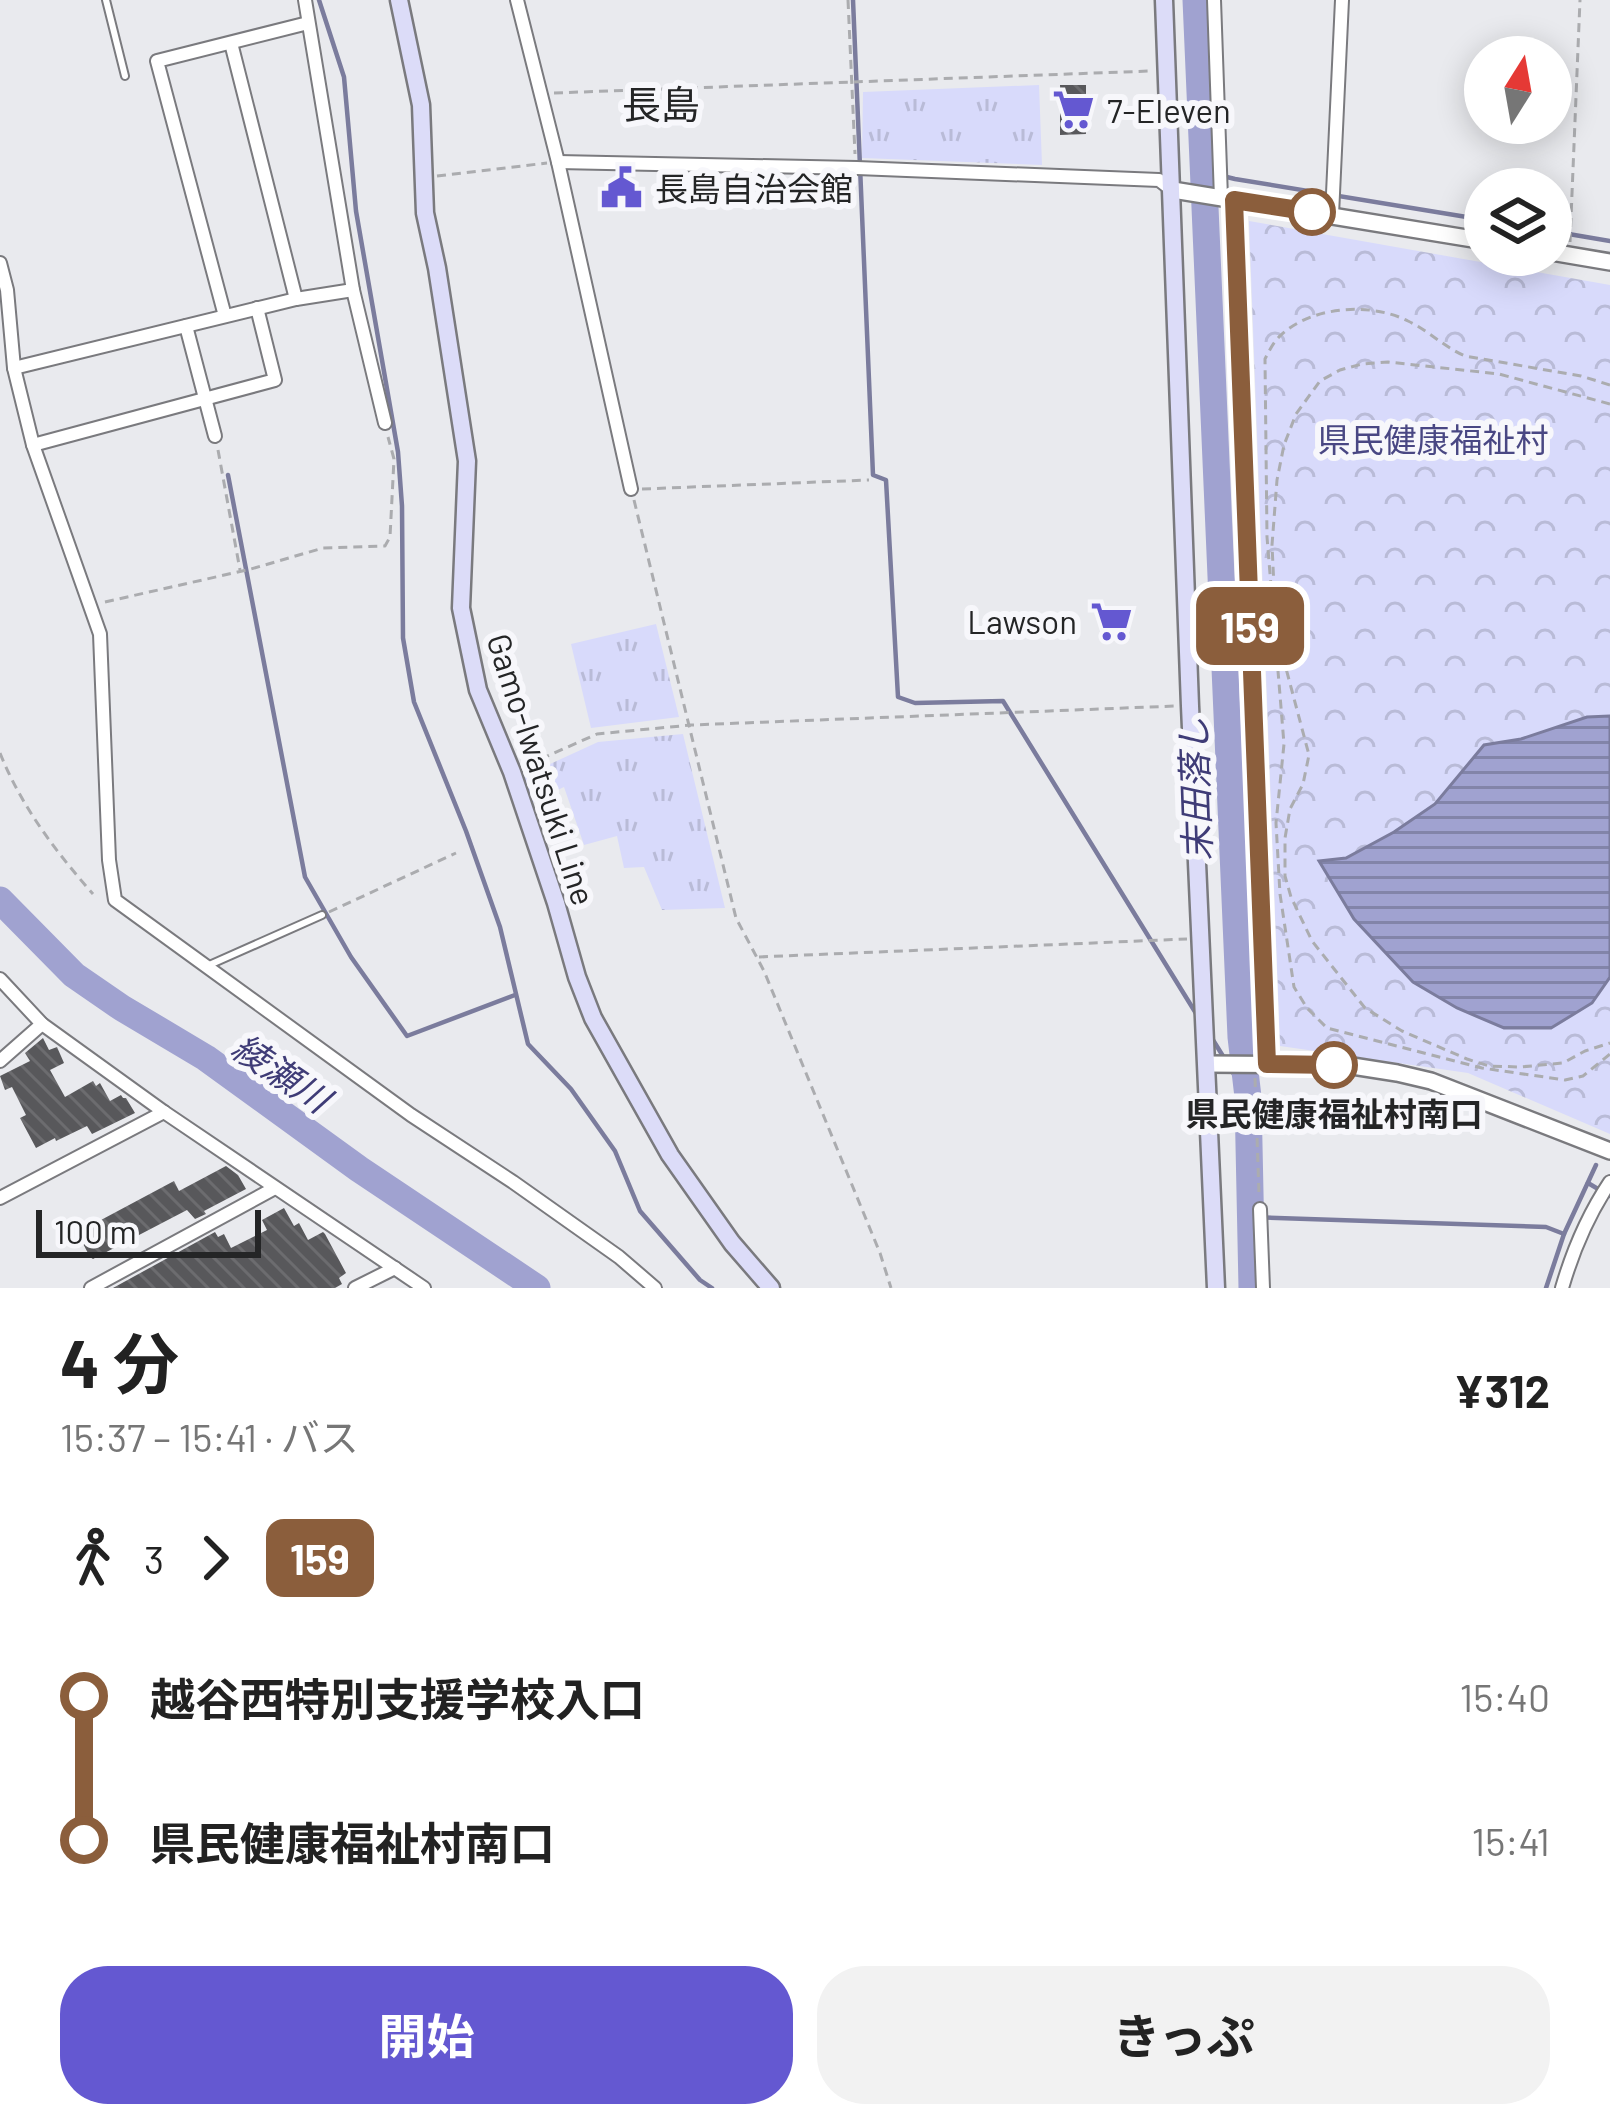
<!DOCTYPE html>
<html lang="ja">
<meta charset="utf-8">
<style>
:root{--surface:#fff;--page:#f2f2f2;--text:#222;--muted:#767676;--accent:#6458d1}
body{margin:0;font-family:Barlow,"Noto Sans JP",sans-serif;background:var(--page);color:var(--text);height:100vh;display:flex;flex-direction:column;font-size:45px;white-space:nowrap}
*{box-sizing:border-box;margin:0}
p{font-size:39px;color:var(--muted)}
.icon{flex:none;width:66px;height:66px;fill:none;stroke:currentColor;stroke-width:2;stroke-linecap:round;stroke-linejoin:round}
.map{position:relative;height:1288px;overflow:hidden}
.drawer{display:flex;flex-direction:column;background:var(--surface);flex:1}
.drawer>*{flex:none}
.badge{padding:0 24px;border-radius:18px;font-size:42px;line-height:78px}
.needle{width:78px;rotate:11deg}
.buttons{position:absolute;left:1464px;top:36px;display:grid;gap:24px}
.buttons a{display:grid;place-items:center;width:108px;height:108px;border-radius:50%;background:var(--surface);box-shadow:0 6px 30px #0003;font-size:60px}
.scale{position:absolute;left:36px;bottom:30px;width:225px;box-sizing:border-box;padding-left:12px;border:6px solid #242526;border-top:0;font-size:33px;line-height:42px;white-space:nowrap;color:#242526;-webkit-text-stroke:9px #f7f7fb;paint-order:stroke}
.map>.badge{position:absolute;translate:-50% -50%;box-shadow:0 0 0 6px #fff}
.legs{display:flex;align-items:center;gap:18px;height:132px;padding:0 60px;font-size:39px}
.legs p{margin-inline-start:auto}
.head{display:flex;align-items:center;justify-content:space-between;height:204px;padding:0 60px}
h1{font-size:66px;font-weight:700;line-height:90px}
.primary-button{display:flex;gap:24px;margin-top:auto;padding:24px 60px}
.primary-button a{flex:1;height:138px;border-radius:48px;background:var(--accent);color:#fff;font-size:48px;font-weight:700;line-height:138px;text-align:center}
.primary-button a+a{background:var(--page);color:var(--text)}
ul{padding:0 60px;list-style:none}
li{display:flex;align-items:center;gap:42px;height:144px;font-size:45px}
li i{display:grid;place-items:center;width:18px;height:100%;margin:0 15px;background:currentColor}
li i::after{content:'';width:30px;height:30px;margin:-15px;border:9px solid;border-radius:50%;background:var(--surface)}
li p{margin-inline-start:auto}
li:first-child i{background:linear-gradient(#0000 50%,currentColor 0)}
li:last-child i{background:linear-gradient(currentColor 50%,#0000 0)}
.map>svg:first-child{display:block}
.grass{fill:url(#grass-tufts)}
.park{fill:url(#park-crowns)}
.water{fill:url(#water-rules);stroke:#7b7c9d;stroke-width:3}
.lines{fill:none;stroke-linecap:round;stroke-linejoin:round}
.stream{stroke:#7b7c9d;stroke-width:4.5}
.river{stroke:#a0a2d0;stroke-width:27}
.building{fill:url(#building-back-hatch)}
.service-casing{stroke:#7a7a7e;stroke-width:10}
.minor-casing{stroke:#7a7a7e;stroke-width:16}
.tertiary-casing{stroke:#7a7a7e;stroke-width:20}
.secondary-casing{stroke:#7a7a7e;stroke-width:21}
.path{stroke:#abacaf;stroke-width:3;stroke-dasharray:9 6;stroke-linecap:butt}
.service{stroke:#fff;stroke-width:6}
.minor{stroke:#fff;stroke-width:12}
.tertiary{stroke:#fff;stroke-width:15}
.secondary{stroke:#dcdcf8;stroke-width:16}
.line-1-casing{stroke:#fff;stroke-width:27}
.line-1{stroke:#8b5e3c;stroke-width:18}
.stop-1-dot{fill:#fff;stroke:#8b5e3c;stroke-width:6}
.labels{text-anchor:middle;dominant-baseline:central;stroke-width:12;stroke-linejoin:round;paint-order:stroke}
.poi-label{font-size:33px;fill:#242526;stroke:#f7f7fb;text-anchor:start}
.park-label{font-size:33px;fill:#494783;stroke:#f7f7fb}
.street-label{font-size:33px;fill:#242526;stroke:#f7f7fb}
.stop-label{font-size:33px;font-weight:bold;fill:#242526;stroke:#f7f7fb}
.water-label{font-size:36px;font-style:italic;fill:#3f3c77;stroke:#f7f7fb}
.quarter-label{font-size:39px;fill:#242526;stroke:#f7f7fb}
</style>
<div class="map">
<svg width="1610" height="1288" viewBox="0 0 1610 1288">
<defs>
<pattern id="grass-tufts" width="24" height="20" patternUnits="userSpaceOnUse" patternTransform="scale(3)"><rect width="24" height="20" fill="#d8dafb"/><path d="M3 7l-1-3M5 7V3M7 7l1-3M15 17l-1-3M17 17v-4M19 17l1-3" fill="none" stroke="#b9bbd7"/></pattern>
<pattern id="park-crowns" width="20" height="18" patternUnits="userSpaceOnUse" patternTransform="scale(3)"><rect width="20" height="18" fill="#d8dafb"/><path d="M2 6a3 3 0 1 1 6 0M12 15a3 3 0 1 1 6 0" fill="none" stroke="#b9bbd7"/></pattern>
<pattern id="water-rules" width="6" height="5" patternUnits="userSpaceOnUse" patternTransform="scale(3)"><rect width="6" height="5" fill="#a0a2d0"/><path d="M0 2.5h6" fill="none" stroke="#8284a9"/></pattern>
<pattern id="building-back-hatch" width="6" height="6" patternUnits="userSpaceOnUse" patternTransform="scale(3)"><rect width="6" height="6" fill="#58585b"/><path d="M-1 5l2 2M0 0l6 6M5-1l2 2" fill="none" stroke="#6c6c6f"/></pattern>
</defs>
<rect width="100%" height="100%" fill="#e9eaee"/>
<g class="grass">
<path d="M1039 85 1042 165 862 158 863 92Z"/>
<path d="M656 624 679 717 591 728 571 644Z"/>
<path d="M683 734 725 908 662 910 644 867 624 868 617 836 584 845 564 787 533 802 524 776 598 742Z"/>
</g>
<path class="park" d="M1249 221 1610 285V1134L1468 1073 1280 1046Z"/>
<path class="water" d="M1610 716V977L1592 1003 1551 1028H1504L1457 1008 1413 982 1354 919 1319 861 1346 858 1394 832 1435 804 1484 745 1521 739 1587 717Z"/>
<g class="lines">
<g class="stream">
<path d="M319 0 344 77 356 211 398 452 402 506 403 638 414 702 466 831 500 927 528 1044 571 1089 615 1151 640 1211 700 1280 712 1288"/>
<path d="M853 0 873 475 886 480 898 697 915 703 1003 701 1197 1015"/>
<path d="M1202 171 1235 179 1485 220"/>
<path d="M1551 231 1610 241"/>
<path d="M228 475 305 877 351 957 407 1036 515 995"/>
<path d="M1213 1040 1226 1061"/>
<path d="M1232 1071 1248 1097"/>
<path d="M1588 1183 1610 1196"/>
<path d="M1250 1217 1546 1227 1564 1234"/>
<path d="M1546 1288 1564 1234 1596 1165"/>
</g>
<g class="river">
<path d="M1196 0 1241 1037 1248 1097 1252 1288"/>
<path d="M0 900 74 975 122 1008 206 1058 359 1169 537 1288"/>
</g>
</g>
<g class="building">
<path d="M1060 85H1086V134L1060 135Z"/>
<path d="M43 1038 49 1050 57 1047 64 1063 50 1070 65 1097 93 1081 96 1086 100 1083 110 1101 121 1095 123 1098H126L135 1113 92 1134 87 1126 56 1141 55 1138 36 1148 20 1118 26 1115 12 1087 5 1090 0 1076 30 1061 25 1053Z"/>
<path d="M226 1166 238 1175 246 1189 204 1211 206 1214 195 1219 187 1210 93 1259 90 1257 79 1236 88 1232 86 1228 174 1181 179 1191Z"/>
<path d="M284 1208 294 1226 299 1223 308 1240 323 1232 325 1234 346 1273 339 1278 342 1284 335 1288H113L215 1232 218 1237 224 1234 231 1248 267 1230 262 1220Z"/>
</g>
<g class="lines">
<defs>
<g id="service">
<path d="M106 0 125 76"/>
<path d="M207 966 322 915"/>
</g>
<g id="minor">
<path d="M305 0 353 290 385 423"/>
<path d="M517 0 558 162 631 489"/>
<path d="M1214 0 1221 198"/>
<path d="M231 43 296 299"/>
<path d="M558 162 857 168 1159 180 1172 190"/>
<path d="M1234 200 1267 1064"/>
<path d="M1332 215 1342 0"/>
<path d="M0 263 7 290 14 368 33 445 100 634 109 860 115 900 411 1115 513 1182 619 1257 655 1288"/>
<path d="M225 316 157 61 308 23"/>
<path d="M186 326 215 436"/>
<path d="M14 368 296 299 353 290"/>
<path d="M33 445 275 380 257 308"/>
<path d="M0 979 42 1024 164 1112 424 1288"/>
<path d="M0 1061 42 1024"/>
<path d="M0 1198 164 1112"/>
<path d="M1260 1209 1263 1288"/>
<path d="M91 1288 275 1188"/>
<path d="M355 1288 395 1268"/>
<path d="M1562 1288C1573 1250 1588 1215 1610 1182"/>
</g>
<g id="tertiary">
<path d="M1173 190 1485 241"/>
<path d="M1551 252 1610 262"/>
<path d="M1207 1064 1346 1065 1397 1073 1431 1081 1610 1151"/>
</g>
<g id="secondary">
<path d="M399 0 421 105 425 213 437 268 467 461 461 608 478 690 512 772 556 903 577 977 593 1018 670 1155 732 1243 771 1288"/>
<path d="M1164 0 1190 706 1216 1288"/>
</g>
</defs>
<use href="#service" class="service-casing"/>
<use href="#minor" class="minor-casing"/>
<use href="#tertiary" class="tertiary-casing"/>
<use href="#secondary" class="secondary-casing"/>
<g class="path">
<path d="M848 0 855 154"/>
<path d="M554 93 1150 71"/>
<path d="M437 176 547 163"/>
<path d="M1570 242 1580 0"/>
<path d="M1610 385 1581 376 1465 356C1444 347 1429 331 1408 321 1371 302 1312 306 1281 335 1274 341 1269 351 1265 359L1267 537 1284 744 1276 823 1280 894 1294 987 1307 1008 1327 1028 1482 1068 1565 1080 1583 1076 1610 1054"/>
<path d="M1610 404 1499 374 1388 362 1362 364 1340 370 1320 381 1296 414 1284 445 1277 480 1272 545 1275 608 1283 657 1309 755 1303 784 1290 809 1285 838V876L1291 897 1312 941 1365 1008 1402 1031 1467 1059 1489 1066 1520 1067 1563 1063 1585 1051 1610 1043"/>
<path d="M218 450 240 570"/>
<path d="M642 489 869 480"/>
<path d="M634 500 736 918 764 971 880 1253 891 1288"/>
<path d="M105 602 251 569 323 548 385 546 390 537 394 459 388 437"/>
<path d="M0 753C21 806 56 852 93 894"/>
<path d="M527 765 597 734 691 725 1176 706"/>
<path d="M329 912 456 853"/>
<path d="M759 957 1187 939"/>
<path d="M1255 1078 1259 1194"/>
</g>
<use href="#service" class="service"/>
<use href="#minor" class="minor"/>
<use href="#tertiary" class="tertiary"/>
<use href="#secondary" class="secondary"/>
</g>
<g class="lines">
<defs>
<path id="line-1" d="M1312 212 1234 200 1267 1064 1334 1065"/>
</defs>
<use href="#line-1" class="line-1-casing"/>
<use href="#line-1" class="line-1"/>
</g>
<defs>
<symbol id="supermarket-bare" viewBox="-9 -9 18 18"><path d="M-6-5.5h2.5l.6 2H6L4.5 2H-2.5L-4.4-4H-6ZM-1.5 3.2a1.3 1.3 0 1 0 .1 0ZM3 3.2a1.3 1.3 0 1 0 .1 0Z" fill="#6458d1" stroke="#f7f7fb" stroke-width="2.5" paint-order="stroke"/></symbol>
<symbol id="civic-bare" viewBox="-9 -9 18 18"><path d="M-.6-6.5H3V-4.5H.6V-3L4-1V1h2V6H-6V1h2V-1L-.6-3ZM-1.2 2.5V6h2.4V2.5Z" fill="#6458d1" stroke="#f7f7fb" stroke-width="2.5" paint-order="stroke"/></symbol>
</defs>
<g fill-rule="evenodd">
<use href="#supermarket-bare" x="1044" y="80" width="59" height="59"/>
<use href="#civic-bare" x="592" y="158" width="59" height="59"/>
<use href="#supermarket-bare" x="1082" y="592" width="59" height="59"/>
</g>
<g class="stop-1-dot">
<circle cx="1312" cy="212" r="21"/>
<circle cx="1334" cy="1065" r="21"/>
</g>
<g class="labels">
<g class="poi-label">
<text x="1107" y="110">7-Eleven</text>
<text x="655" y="188">長島自治会館</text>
<text x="1077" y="621" text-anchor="end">Lawson</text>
</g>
<g class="park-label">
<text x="1433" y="439">県民健康福祉村</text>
</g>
<g class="street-label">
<text transform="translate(542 769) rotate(72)">Gamo-Iwatsuki Line</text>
</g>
<g class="stop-label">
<text x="1334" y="1113">県民健康福祉村南口</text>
</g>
<g class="water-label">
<text transform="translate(1194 789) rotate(-92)">末田落し</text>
<text transform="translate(282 1072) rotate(34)">綾瀬川</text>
</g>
<g class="quarter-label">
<text x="661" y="103">長島</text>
</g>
</g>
</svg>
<div class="buttons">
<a><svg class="needle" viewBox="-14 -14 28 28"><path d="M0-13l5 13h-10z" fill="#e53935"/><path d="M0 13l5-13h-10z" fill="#767676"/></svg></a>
<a><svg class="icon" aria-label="layers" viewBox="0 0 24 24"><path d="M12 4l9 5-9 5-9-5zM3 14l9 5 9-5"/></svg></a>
</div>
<div class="scale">100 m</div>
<b class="badge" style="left:1250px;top:626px;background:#8b5e3c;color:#fff">159</b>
</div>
<section class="drawer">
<div class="head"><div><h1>4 分</h1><p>15:37 – 15:41 · バス</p></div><b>¥312</b></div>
<div class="legs"><svg class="icon" aria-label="walk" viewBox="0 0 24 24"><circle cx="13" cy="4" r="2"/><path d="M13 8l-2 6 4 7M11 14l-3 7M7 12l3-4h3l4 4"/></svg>3<svg class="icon" aria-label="forward" viewBox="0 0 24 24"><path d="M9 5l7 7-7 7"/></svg><b class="badge" style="background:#8b5e3c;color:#fff">159</b></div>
<ul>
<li><i style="color:#8b5e3c"></i><b>越谷西特別支援学校入口</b><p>15:40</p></li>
<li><i style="color:#8b5e3c"></i><b>県民健康福祉村南口</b><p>15:41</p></li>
</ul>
<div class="primary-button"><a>開始</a><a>きっぷ</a></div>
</section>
